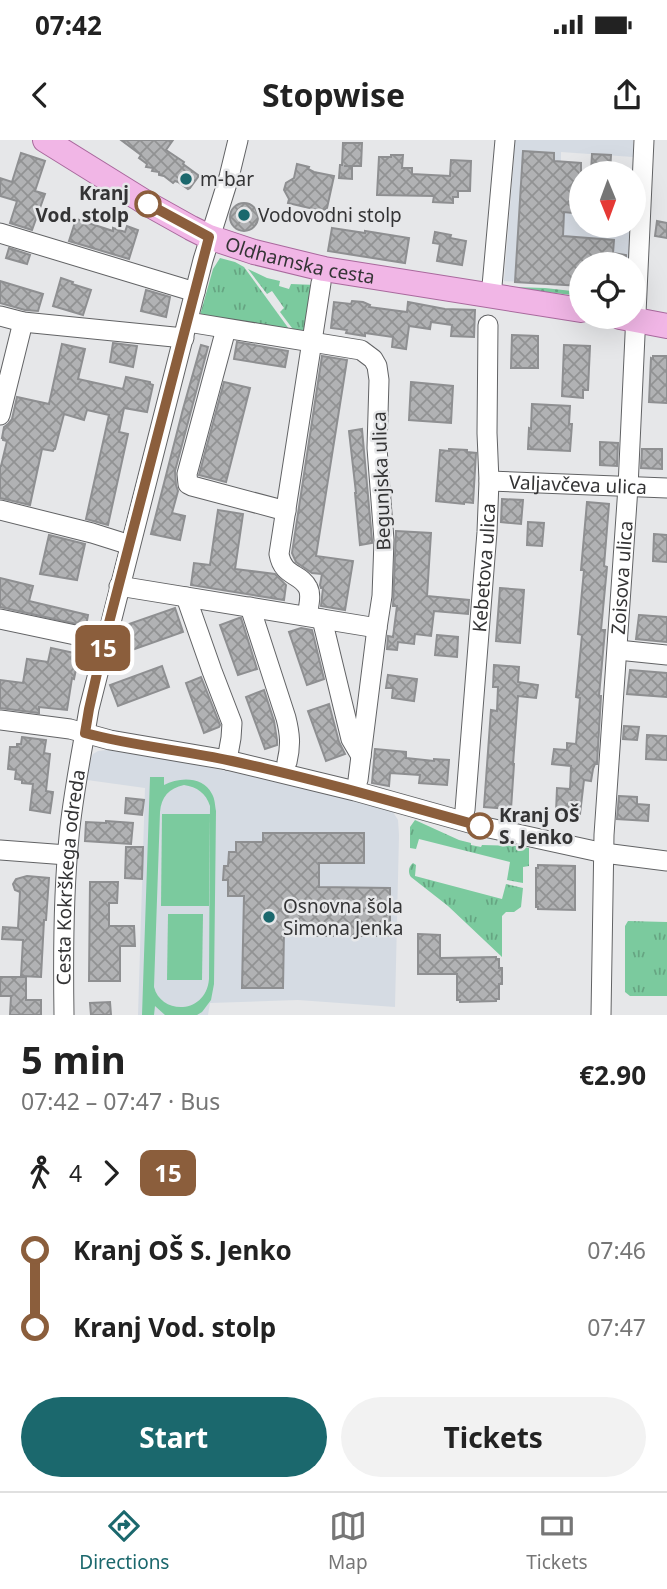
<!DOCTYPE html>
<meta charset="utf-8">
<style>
:root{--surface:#fff;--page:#f2f2f2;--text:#222;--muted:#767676;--line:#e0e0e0;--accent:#1b686d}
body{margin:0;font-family:"Noto Sans",sans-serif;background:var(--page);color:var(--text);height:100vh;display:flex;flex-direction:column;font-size:26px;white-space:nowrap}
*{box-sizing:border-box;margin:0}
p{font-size:23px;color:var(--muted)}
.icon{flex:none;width:38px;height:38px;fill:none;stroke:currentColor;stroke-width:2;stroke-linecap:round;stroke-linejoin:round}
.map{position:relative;height:875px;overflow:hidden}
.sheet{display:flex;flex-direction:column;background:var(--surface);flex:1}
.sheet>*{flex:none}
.badge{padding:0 14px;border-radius:10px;font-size:24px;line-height:46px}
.needle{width:46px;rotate:179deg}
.buttons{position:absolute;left:569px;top:21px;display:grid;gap:14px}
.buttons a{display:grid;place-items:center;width:77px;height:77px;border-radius:50%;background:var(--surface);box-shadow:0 7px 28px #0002;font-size:35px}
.map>.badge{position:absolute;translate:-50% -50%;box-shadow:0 0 0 4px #fff}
.legs{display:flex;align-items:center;gap:10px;height:77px;padding:0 21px;font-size:23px}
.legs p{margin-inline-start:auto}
.summary{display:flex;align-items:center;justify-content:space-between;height:119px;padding:0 21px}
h1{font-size:38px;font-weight:700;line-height:52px}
.primary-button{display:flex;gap:14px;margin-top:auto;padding:14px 21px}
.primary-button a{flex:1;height:80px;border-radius:42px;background:var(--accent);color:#fff;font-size:28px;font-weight:700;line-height:80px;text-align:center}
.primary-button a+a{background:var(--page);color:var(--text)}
ul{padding:0 21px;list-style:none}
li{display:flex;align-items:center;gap:24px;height:77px;font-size:26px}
li i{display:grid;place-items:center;width:10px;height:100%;margin:0 9px;background:currentColor}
li i::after{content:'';width:18px;height:18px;margin:-9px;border:5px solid;border-radius:50%;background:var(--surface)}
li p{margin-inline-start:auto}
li:first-child i{background:linear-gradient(#0000 50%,currentColor 0)}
li:last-child i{background:linear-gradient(currentColor 50%,#0000 0)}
.status{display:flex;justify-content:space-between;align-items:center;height:49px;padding:0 35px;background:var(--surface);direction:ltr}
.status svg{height:19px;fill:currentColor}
header{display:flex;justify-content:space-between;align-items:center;height:91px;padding:0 21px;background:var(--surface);font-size:32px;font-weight:700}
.dock{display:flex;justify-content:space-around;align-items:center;height:98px;border-top:2px solid var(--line);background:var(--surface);font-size:19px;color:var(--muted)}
.dock a{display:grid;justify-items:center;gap:4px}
.dock .on{color:var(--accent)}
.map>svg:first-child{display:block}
.built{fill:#d5dbe3}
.grass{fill:url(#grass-tufts)}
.garden{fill:url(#garden-dots)}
.pitch{fill:#7bca9e;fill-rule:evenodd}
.building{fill:url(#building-cross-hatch);stroke:#8e8f91;stroke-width:2}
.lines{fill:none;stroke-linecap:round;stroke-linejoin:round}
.minor-casing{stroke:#626365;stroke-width:21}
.major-casing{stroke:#a9699d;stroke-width:26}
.minor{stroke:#fff;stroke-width:19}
.major{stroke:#f1b6e6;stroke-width:24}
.line-1-casing{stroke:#fff;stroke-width:16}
.line-1{stroke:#8b5e3c;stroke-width:10}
.poi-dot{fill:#1b686d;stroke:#e6e7e9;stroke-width:2.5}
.stop-1-dot{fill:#fff;stroke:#8b5e3c;stroke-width:3.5}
.labels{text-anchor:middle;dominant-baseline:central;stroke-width:5;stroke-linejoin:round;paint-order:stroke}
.poi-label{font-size:19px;fill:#343435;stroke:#e6e7e9;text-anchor:start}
.stop-label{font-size:19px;font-weight:bold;fill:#343435;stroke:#e6e7e9;text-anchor:end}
.street-label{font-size:19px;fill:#343435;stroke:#e6e7e9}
</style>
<div class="status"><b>07:42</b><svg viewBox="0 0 49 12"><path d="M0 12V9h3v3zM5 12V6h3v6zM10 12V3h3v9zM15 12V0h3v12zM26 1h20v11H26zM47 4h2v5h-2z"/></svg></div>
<header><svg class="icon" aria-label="back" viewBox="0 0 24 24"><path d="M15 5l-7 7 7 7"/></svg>Stopwise<svg class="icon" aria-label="share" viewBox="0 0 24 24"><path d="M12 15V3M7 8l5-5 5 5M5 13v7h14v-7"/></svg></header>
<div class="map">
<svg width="667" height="875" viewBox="0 0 667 875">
<defs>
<pattern id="grass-tufts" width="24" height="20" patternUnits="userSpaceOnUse" patternTransform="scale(1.75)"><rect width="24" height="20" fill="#7bca9e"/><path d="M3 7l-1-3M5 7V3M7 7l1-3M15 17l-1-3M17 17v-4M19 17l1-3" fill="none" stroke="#66a582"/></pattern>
<pattern id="garden-dots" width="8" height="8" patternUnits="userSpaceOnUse" patternTransform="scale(1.75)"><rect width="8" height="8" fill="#7bca9e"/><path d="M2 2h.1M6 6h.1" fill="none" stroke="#66a582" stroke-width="1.8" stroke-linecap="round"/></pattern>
<pattern id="building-cross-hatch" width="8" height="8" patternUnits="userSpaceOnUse" patternTransform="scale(1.75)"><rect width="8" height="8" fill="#b1b2b4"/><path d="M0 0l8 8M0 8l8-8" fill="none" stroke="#919293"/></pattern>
</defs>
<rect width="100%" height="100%" fill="#e6e7e9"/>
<g class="built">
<path d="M515 0H633V17L561 12V72L581 74V86H630L628 124H581V146L504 141 514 17 511 16 512 6H515Z"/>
<path d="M106 610 177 621 246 635 356 661 393 672 398 680 399 695 395 867 298 860 210 863 208 875H138L145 648 87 640 89 624 93 614 98 611Z"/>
</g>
<g class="grass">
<path d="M220 118 235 122 244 127 289 189 200 175 213 129Z"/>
<path d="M248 129 267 138 280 141 279 146 289 149 291 144 316 145 310 190 298 196 280 172 284 168 272 151 267 154Z"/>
<path d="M415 680 459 700 471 703V705L481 707 482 705 518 706 529 708V726L523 727V743L507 740 510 722 419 699 416 709 410 708V687Z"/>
<path d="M413 723 416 725 415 736 502 759 506 744 523 748 521 767 514 772H506L502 776V817L448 766 411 737C408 733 408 727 413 723Z"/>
<path d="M628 781 667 782V856H630L625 852V786Z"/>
</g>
<path class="garden" d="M513 147 545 148 581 152V156L511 148Z"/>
<g class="pitch">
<path d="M150 637H164V645C179 637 203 636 212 654 215 659 215 666 216 671L214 844 211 860 202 872 197 875H165L155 866 154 875H142ZM184 645C197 647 206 653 210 666L209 839C206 875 161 875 154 847L160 672C161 657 169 648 184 645Z"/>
<path d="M162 674H210L209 766H161Z"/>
<path d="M168 774H203L202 840H167Z"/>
</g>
<g class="building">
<path d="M121 0H173L166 10 184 22 183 24 198 35V37L190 48 188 49 178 42 175 41 173 43 164 36 159 35V32L152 31 153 28 146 27 147 24 139 18 141 15Z"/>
<path d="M343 3H362L361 26H344H352V39L339 38 340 25H342Z"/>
<path d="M523 11 554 13V21L581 23V74L564 72 563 96 614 100 613 113 626 115V124H581V146L515 142Z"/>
<path d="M21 13 45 21 35 51 45 54 32 90 10 83 17 61 0 56V38L12 42Z"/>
<path d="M592 14 611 15 610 33H591Z"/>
<path d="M391 15H403L402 28H412V34L450 36 451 20 471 21 470 51H458V57H453V63L433 62 434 56 377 55 379 17H391Z"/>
<path d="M297 24 309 27 308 29 314 32 334 36 327 68 322 71 288 63 289 59 284 50 286 43 294 38Z"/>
<circle cx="244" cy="77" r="14"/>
<path d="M76 79 113 91V88L125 92 127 86 138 90 129 119 69 101Z"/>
<path d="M657 81 667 83V98L655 96Z"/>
<path d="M332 88 365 93V91L409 98 405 123 328 111Z"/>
<path d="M435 92 451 95 450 98 466 101 462 125 437 121 440 104 433 103Z"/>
<path d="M9 108 30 115 27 124 6 118Z"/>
<path d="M61 138 73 142 72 144 91 150 83 175 53 166Z"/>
<path d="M0 141 43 154 38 171 25 170 0 163Z"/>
<path d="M146 150 170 157 166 177 141 171Z"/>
<path d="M352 161 363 162 370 165 369 167 407 172 408 162 445 169 475 170 474 197 451 196 452 185 431 182 430 189 409 186 406 209 392 207 393 197 365 193V196L346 193 347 190 331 188 334 162 351 164Z"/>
<path d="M512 195 538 196V228H511Z"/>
<path d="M237 202 288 211 285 227 234 219Z"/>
<path d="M113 203 137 206 133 227 110 222Z"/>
<path d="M62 204 85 209 78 239 123 249 126 237 150 242V244L153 245 147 272 124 268 119 292 128 294 108 385 86 379 109 275 87 270 84 280 64 274 55 309H54L53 311 42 309 30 365 0 358V326H1L7 301 3 300V298H2L4 287 8 284 12 279 17 257 49 264Z"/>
<path d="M201 205 208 207 175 331 176 345 178 351 172 373 185 376 180 400 151 394 183 269Z"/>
<path d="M564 205 590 206 588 250H583V258L562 256Z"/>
<path d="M322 216 347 220 316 416 353 421 345 470 321 466 323 448H321L320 445 322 434 312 433 296 422 292 413Z"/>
<path d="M653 216H667V263L649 262 651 218 653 219Z"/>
<path d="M224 242 250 248 226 342 199 335Z"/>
<path d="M411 242 453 246 451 283 409 280Z"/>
<path d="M532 264 570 266 569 284H572L570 311 528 309 529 288 531 289Z"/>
<path d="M362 289 372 400V403L360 405 355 353H356L349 291Z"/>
<path d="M600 302 618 303 617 326 600 325Z"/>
<path d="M449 309 467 310V312L476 313 473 363 464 362V364L436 361 440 310 449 311Z"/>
<path d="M642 309H662V329L641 328Z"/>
<path d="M502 359 523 360 521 384 501 382Z"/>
<path d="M587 362 609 364 604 426 607 427 601 490H605L599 556H601L597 624H595L593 629 591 641 584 640 580 674 556 672 557 648 570 649 571 626 552 624 554 609 567 610V603L576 604 580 558 576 557 582 495 578 494 584 430H581Z"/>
<path d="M218 370 243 374 235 429 275 434 286 445 284 460 191 445 194 423 210 425Z"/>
<path d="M528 382 544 383 542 406 527 405Z"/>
<path d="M396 391 431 393 427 456 469 460 468 474 434 471 431 496 415 494 414 504 398 502 397 510 387 509 388 496 393 497 397 466H393Z"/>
<path d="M654 394 667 395V422L653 421Z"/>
<path d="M49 395 85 404 77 440 40 434Z"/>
<path d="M0 438 33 446 29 461 88 475 86 486 0 467Z"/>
<path d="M500 448 524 450 520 503 496 501Z"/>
<path d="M175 468 183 492 132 510 123 486Z"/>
<path d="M639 475 667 477V502L636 499Z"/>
<path d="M239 478H241L257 529 238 535 220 485Z"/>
<path d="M301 488 312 490 324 539 307 545 289 492Z"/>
<path d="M437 495 458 497 457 517 435 515Z"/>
<path d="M51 508 79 514 74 539 72 538 67 570 39 567V573L0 568V540L23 543 27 519 48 522Z"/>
<path d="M494 525 519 527 518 542 538 545 536 558 518 556 513 624H514L511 669 484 667 491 570 497 571 498 547H493Z"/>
<path d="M162 526 169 547 118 566 110 545Z"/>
<path d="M630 530 667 533V557L627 554Z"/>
<path d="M388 535 417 539 414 561 392 558 393 548H386Z"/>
<path d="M201 537 220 585 219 587 204 593 186 543Z"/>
<path d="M264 550 274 581 277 600V605L265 609 246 557Z"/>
<path d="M329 564 339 602 345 614 326 621 308 571Z"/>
<path d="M624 586 639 587 637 600 623 599Z"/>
<path d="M647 595 667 596V620L646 619Z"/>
<path d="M22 597 46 600 44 613 50 614 46 651 53 652 50 673 30 670 33 644 22 643V640L15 639 16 630 8 629 10 607H17V604H21Z"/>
<path d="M375 609 406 612V618L434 621V619L449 620 447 645 419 643 420 635 390 633 389 646 372 643Z"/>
<path d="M619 656 637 657V664L649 665 648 681 617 679Z"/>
<path d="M126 658 144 660 142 675 125 673Z"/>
<path d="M106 681 133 683 131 704 85 701 86 682 106 683Z"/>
<path d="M263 693H364V723H319V747L390 748V796H315V791L284 790 283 848H242L244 756H228V740H223L224 726H228L229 712H236V702H263Z"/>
<path d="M126 707H143L142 739 125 738Z"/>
<path d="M538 725 575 726V770L538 769V767H536V728H538Z"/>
<path d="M27 736 49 738 46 780H44L41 837 21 836 23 800 2 799 3 787 18 788 20 752 15 750 13 744 16 739Z"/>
<path d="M90 742H118L117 763H109V786H134L135 806H120V841H89Z"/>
<path d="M418 794 440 795V818L496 817V819H499V828H502V844H499V859H496V861L460 862V860H457V834H418Z"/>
<path d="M0 837H26V860H41V875H10L11 856H0Z"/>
<path d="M110 862 111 875H91L90 863Z"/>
</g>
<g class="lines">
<defs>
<g id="minor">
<path d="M0 93 195 152"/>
<path d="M492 146 505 0"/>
<path d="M0 176 23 182 184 198"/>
<path d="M226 189 187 334 188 344 192 346 286 371"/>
<path d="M0 275 23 182"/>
<path id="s1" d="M489 341 667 348"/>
<path d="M0 370 92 393 130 405"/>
<path d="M119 446 377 488 382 456 384 400 377 308 379 240 377 226 373 219 361 210 188 182"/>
<path d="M186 457 212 531 232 583 231 598 227 620"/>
<path d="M250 467 286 578C290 594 291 605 287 622"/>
<path d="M307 476C308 468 312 456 308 448 301 433 283 437 279 414L321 143"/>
<path d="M0 479 80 496"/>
<path d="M322 479 351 599 361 616"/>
<path d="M618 510 667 515"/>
<path d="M0 580 70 589 110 600 227 620 355 651 480 686 604 713 667 721"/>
<path d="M358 640 377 488"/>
<path id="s2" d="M465 670 487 392 489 341 487 293 488 185"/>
<path d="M0 710 67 715"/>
<path id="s3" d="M64 875C63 815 63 756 69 697 73 653 82 612 89 569L203 120 229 37 238 0"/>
<path id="s4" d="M601 875 604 695 628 347 644 0"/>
</g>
<g id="major">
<path id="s5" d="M45 0 148 64 191 88 209 97 254 112 324 129 581 170"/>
<path d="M620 177 667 186"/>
</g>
</defs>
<use href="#minor" class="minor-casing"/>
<use href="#major" class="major-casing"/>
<use href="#minor" class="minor"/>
<use href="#major" class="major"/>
</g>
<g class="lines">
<defs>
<path id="line-1" d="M148 64 209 97 104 502 89 569 85 593C133 606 183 610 232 621 315 639 398 663 480 686"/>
</defs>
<use href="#line-1" class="line-1-casing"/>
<use href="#line-1" class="line-1"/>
</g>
<g class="poi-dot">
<circle cx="186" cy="39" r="7"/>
<circle cx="244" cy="75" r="7"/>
<circle cx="269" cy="777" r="7"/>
</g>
<g class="stop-1-dot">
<circle cx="148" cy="64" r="12"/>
<circle cx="480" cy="686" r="12"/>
</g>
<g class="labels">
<g class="poi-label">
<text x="200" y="39">m-bar</text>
<text x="258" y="75">Vodovodni stolp</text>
<text x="283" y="766">Osnovna šola<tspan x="283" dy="22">Simona Jenka</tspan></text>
</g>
<g class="stop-label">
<text x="129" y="53">Kranj<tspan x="129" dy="22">Vod. stolp</tspan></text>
<text x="499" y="675" text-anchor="start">Kranj OŠ<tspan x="499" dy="22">S. Jenko</tspan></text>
</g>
<g class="street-label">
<text stroke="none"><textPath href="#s5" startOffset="285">Oldhamska cesta</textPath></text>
<text transform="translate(381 341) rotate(-92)">Begunjska ulica</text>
<text stroke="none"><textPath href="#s1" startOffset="89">Valjavčeva ulica</textPath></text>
<text stroke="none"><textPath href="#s2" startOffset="243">Kebetova ulica</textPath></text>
<text stroke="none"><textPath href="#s4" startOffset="438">Zoisova ulica</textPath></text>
<text stroke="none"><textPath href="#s3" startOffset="138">Cesta Kokrškega odreda</textPath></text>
</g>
</g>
</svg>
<div class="buttons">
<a><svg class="needle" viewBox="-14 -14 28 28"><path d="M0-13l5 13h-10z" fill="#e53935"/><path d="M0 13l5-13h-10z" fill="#767676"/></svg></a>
<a><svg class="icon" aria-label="locate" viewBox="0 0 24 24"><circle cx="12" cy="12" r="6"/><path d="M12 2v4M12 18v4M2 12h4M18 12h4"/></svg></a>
</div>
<b class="badge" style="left:103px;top:508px;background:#8b5e3c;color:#fff">15</b>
</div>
<section class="sheet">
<div class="summary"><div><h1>5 min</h1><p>07:42 – 07:47 · Bus</p></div><b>€2.90</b></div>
<div class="legs"><svg class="icon" aria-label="walk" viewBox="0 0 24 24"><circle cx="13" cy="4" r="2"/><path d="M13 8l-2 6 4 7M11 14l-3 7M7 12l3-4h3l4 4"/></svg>4<svg class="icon" aria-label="forward" viewBox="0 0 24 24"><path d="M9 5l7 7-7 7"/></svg><b class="badge" style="background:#8b5e3c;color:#fff">15</b></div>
<ul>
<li><i style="color:#8b5e3c"></i><b>Kranj OŠ S. Jenko</b><p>07:46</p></li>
<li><i style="color:#8b5e3c"></i><b>Kranj Vod. stolp</b><p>07:47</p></li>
</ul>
<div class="primary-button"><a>Start</a><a>Tickets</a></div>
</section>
<nav class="dock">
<a class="on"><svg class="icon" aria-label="directions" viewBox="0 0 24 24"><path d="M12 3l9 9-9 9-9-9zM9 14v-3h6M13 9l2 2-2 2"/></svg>Directions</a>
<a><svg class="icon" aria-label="map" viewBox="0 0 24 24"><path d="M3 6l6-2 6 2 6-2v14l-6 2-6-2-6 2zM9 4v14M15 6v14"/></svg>Map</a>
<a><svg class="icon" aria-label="tickets" viewBox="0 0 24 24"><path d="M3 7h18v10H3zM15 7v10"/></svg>Tickets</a>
</nav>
